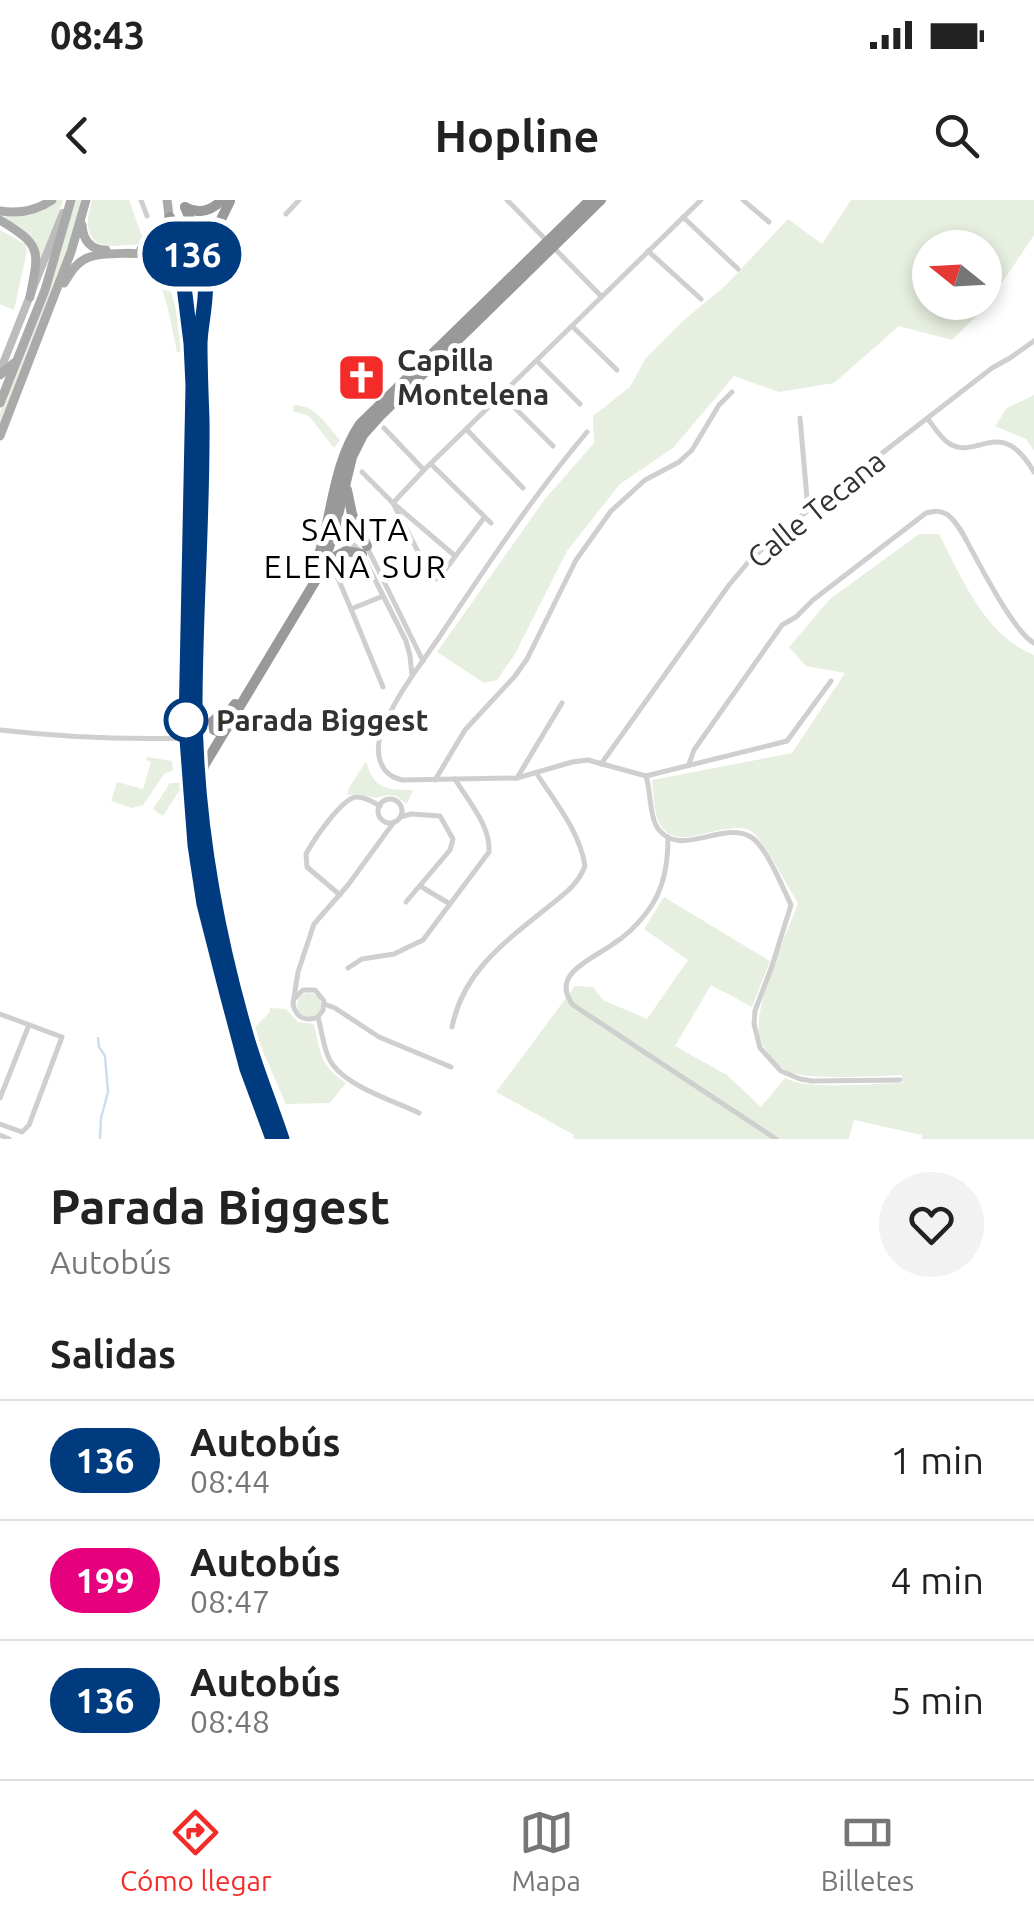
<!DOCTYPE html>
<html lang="es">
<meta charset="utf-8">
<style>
:root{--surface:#fff;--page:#f2f2f2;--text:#222;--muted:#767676;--line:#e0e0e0;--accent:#f42c29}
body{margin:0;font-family:Ubuntu,sans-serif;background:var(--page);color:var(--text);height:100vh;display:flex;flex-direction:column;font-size:38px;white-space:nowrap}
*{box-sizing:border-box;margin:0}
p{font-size:32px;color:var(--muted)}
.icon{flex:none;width:55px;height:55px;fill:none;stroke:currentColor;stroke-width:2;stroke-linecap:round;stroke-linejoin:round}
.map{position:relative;height:939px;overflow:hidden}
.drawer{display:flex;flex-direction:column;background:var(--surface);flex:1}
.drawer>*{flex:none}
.badge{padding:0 20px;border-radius:32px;font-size:35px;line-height:65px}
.needle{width:65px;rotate:288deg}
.buttons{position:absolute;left:912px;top:30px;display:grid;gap:20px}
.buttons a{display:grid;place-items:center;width:90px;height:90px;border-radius:50%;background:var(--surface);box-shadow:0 5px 15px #0003;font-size:50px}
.map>.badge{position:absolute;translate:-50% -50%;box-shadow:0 0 0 5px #fff}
h2{padding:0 50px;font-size:38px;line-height:90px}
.round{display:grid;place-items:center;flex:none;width:105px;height:105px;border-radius:52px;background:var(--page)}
.summary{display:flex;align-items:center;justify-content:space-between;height:170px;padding:0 50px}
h1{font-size:48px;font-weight:700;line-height:75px}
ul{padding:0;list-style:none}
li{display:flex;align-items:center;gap:30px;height:120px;padding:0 50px;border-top:2px solid var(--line)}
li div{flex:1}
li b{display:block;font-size:38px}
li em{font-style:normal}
li .badge{min-width:110px;font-weight:700;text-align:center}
.status{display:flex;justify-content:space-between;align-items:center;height:70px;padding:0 50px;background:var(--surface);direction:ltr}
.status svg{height:28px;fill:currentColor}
header{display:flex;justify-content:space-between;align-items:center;height:130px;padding:0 50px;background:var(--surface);font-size:45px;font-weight:700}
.tabs{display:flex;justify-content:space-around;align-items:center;height:140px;border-top:2px solid var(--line);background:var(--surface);font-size:28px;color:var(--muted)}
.tabs a{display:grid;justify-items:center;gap:5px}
.tabs .current{color:var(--accent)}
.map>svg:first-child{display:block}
.green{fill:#e7efe0;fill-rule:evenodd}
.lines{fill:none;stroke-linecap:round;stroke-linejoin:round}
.stream{stroke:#cbdef0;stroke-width:2.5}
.street{stroke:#cfcfcf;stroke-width:5}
.secondary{stroke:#bcbcbc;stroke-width:8}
.primary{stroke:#aaa;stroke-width:9}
.highway{stroke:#999;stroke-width:10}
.line-casing{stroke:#fff;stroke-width:22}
.line{stroke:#003b80;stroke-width:15}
.stop-dot{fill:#fff;stroke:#003b80;stroke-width:5}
.labels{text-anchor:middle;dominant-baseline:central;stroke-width:10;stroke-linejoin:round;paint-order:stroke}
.poi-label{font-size:30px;font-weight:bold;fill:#323232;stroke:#fff;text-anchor:start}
.street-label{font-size:30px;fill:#323232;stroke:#fff}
.stop-label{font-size:30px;font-weight:bold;fill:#323232;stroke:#fff;text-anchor:start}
.neighbourhood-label{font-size:32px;letter-spacing:2.5px;fill:#000;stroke:#fff}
</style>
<div class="status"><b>08:43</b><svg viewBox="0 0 49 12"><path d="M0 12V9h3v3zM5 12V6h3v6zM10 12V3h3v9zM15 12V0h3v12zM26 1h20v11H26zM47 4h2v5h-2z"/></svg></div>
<header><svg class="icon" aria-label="back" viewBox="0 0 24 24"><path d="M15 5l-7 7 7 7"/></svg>Hopline<svg class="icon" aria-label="search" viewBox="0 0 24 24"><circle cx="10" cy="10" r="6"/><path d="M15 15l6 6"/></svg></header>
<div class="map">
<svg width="1034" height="939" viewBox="0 0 1034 939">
<rect width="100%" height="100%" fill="#fff"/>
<g class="green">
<path d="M57 0H63L40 65C40 38 23 30 2 17 22 16 42 15 57 0Z"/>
<path d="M74 0H81L67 52 0 226V213L62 47Z"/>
<path d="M92 0H129L145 44 111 46 97 43C83 30 88 17 92 0Z"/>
<path d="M851 0H1034V35L986 107 952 140 899 126 834 183 779 192 734 176 673 248 620 284 567 351 515 454 497 480 484 483 437 452 545 299 594 243 593 216 630 187 645 159 683 121 725 86 788 19 822 44ZM930 48H985V102H930Z"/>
<path d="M0 30 25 44 27 51 14 110 0 104Z"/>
<path d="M142 56 159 60C170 90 183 120 183 152H177C172 128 163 69 142 56Z"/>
<path d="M1034 195V251L1026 239 995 226 1007 208Z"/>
<path d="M294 205C315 205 327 225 340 240L334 248 309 216 293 211Z"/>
<path d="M919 334H939C962 378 984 435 1034 455V939H922V935L854 920 849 939H573L574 935 496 892 575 786 593 787 603 800 647 819 688 760 644 729 664 697 770 761 752 807 711 785 675 846 727 875 761 907 785 878C808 891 874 883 903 883L902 875C878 876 806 881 787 871 776 865 761 847 759 835 754 803 786 736 798 703 788 688 763 638 751 631 743 627 736 628 728 629 712 630 696 638 681 637 653 637 654 600 652 580L792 553 845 473 806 466 789 447 830 399Z"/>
<path d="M147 557 172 561 173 570 164 574 143 605 132 608 111 601 117 582 143 589 151 562 146 560Z"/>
<path d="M366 561C373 589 387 590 413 590L407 604 396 596 388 595 376 598 360 594 347 595 349 588Z"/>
<path d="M170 583H185V589L179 591 163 616 153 609Z"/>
<circle cx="309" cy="805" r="12"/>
<path d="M270 808 286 809 298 822 314 824C321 854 319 864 346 883L330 903 286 904 253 829 269 813Z"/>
</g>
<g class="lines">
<path class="stream" d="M98 838 99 847 105 856 108 892 101 918 100 939"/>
<g class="street">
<path d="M141 0 147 16"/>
<path d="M507 0 547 41"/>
<path d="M743 0 769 22"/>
<path d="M286 14 299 0"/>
<path d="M683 17 738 69"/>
<path d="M554 48 601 96"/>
<path d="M648 51 701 99"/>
<path d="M573 127 617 170"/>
<path d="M537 161 580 204"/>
<path d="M502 195 553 246"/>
<path d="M800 218 808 310"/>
<path d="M928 219C934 227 941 239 950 244 978 260 1001 215 1034 272"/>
<path d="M384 228 424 270"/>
<path d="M467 230 523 288"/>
<path d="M587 232C533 296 488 364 442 433 422 463 395 496 382 531 374 552 379 575 402 580L517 578 572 562 588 560 646 576 787 541 831 481"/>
<path d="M431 264 491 323"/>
<path d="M362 272 393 303 454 355"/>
<path d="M393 303 424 270 701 0"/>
<path d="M393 303 431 377 435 379 439 378 484 318"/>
<path d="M336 325 361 339"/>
<path d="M333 336 354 345 362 354 406 441 410 456 412 475"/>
<path d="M367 347 423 461"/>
<path d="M334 369 351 409"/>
<path d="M383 396 351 409 383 487"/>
<path d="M0 530C62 537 123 540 186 538"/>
<path d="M601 564 729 385 750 360 788 326 992 168 1010 158 1034 141"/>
<path d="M689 564 694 550 782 425 796 417 813 400 926 313C934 311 941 310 948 315 959 324 965 338 971 349 983 371 1015 433 1034 443"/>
<path d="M646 576C651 592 649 617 659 630 682 658 723 620 751 637 766 646 783 688 791 705L772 766 755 811 754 824 760 848 781 871 800 879 812 881 900 880"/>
<path d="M517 578 562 503"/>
<path d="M435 580 465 530 515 476 527 459 576 360 611 311 645 280 679 262 692 250 719 205 732 192"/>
<circle cx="390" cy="611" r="12"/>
<path d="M400 617 411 614 440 616 453 639 450 650 406 702"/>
<path d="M668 637C668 664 664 690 647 712 638 724 626 736 613 744 593 759 549 774 573 805L776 939"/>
<path d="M420 686 450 704"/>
<path d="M340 695 307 667 306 654C313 641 341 599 356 597 364 596 373 602 380 606"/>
<path d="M348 768 362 759 394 754 423 740 489 652C491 626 468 601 455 579"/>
<path d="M295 798 303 790H315L324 801 323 810 318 817C306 822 296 818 293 804L298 772 314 724 348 685 394 622"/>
<path d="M324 804 335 808 379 837 451 867"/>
<path d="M0 814 62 837 29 925 22 932 0 924"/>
<path d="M318 817C322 832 324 853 333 865 349 887 394 901 419 913"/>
<path d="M452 827C463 773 502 744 543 711 560 697 577 687 585 666 580 632 555 602 537 574"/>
<path d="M0 898 29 825"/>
<path d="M0 935 9 939"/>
</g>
<path class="secondary" d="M0 171 63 13"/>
<g class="primary">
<path d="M0 11C19 14 36 11 52 0"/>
<path d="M0 20C43 46 39 51 30 97"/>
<path d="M82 25C83 40 90 50 106 50"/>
<path d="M141 49C172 46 171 25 167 0"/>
<path d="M64 83C70 74 75 64 85 59 97 52 152 51 164 59 173 64 175 77 179 86"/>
<path d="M0 175 14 163"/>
<path d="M0 203 45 90 71 0"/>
<path d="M0 236 71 52 86 0"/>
</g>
<g class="highway">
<path d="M230 1 210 42 209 84 201 135 202 224 196 534 204 631 216 712 248 843 282 939"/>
<path d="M185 7 206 58"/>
<path d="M185 7C199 15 211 11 222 0"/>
<path d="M170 17 184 94 192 161 193 235 186 526 195 645 204 704 227 794 247 869 273 939"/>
<path d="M182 70 185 57 191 54H197L203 66 205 79"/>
<path d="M347 290 352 314 367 346"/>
<path d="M325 362 346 351 362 354"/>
<path d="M310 378C333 329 329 270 360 224L590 0"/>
<path d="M218 517 228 513 235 504"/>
<path d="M218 517 213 521 214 530 220 532 229 526"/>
<path d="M201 575 205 564 319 375 333 336 352 257 363 235 380 216 601 0"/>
</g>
</g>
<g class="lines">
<defs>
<path id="line" d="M273 939 247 869 227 794 204 704 195 645 186 526 193 186 191 143 182 70 184 60 191 54H196C214 81 201 114 200 143 200 169 201 194 202 219 203 316 195 412 195 509 196 620 216 732 247 838 257 872 271 906 282 939"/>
</defs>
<use href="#line" class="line-casing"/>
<use href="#line" class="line"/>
</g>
<defs>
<symbol id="church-square" viewBox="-11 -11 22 22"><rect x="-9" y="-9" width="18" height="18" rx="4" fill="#f42c29" stroke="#fff"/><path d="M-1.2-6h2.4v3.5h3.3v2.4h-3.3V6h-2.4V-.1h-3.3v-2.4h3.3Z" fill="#fff"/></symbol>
</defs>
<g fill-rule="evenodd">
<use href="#church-square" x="334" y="150" width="55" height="55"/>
</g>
<circle class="stop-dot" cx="186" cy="520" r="20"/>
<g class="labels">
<g class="poi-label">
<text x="397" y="160">Capilla<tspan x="397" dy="34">Montelena</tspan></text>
</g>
<g class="street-label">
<text transform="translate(816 309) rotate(-39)">Calle Tecana</text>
</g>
<g class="stop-label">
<text x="216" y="520">Parada Biggest</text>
</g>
<g class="neighbourhood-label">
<text x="356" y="329">SANTA<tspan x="356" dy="37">ELENA SUR</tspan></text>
</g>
</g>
</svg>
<div class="buttons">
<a><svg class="needle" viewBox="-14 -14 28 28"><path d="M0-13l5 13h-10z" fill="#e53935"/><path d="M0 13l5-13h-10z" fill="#767676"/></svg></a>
</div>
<b class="badge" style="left:192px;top:54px;background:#003b80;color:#fff">136</b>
</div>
<section class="drawer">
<div class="summary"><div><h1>Parada Biggest</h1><p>Autobús</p></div><a class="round"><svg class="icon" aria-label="heart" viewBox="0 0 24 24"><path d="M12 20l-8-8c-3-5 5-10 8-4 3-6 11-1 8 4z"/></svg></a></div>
<h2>Salidas</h2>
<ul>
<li><span class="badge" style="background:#003b80;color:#fff">136</span><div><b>Autobús</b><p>08:44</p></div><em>1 min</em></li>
<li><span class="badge" style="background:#e6007e;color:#fff">199</span><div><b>Autobús</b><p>08:47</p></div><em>4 min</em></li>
<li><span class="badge" style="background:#003b80;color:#fff">136</span><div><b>Autobús</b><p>08:48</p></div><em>5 min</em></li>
</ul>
</section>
<nav class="tabs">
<a class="current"><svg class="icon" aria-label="directions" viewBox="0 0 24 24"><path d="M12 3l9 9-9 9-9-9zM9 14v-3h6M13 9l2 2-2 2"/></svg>Cómo llegar</a>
<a><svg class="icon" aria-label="map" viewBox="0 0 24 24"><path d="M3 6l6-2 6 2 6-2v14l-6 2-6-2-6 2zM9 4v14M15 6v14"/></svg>Mapa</a>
<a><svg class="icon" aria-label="tickets" viewBox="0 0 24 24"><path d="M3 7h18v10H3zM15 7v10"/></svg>Billetes</a>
</nav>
